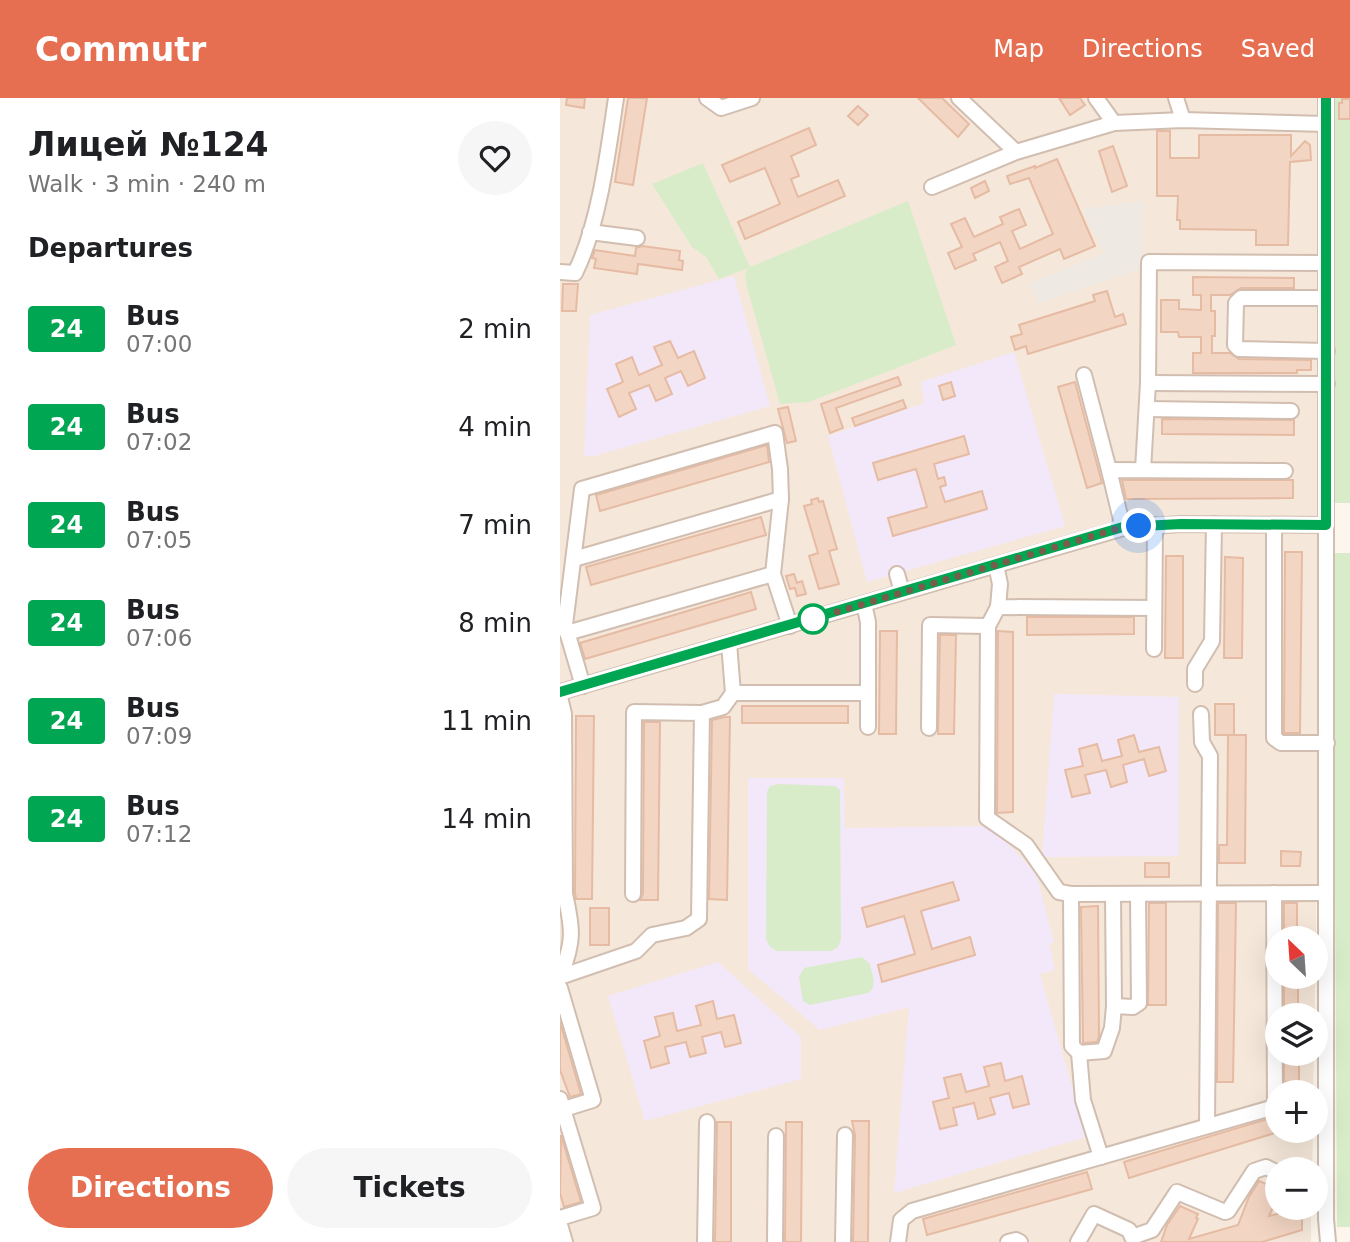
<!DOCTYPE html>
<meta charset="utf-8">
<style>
:root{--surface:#fff;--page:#f6f6f6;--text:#202124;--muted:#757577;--accent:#e76f51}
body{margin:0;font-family:"DejaVu Sans",sans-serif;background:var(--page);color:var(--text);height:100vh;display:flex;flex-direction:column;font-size:26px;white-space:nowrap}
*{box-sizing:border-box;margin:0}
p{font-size:23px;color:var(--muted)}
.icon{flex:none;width:38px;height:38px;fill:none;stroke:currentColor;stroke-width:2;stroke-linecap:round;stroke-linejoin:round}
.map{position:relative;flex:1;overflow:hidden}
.side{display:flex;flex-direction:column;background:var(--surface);width:560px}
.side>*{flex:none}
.badge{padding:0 14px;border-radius:5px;font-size:24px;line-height:46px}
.needle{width:46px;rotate:335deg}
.tools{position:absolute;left:705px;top:828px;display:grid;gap:14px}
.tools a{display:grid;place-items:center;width:63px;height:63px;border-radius:50%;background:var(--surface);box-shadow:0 7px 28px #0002;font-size:35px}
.you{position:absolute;width:35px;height:35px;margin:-18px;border:5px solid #fff;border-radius:50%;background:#1a73e8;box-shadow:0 0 0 10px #1a73e833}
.map>.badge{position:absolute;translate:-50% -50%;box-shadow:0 0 0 4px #fff}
h2{padding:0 28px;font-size:26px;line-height:63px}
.round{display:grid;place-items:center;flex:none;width:74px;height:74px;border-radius:37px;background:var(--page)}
.summary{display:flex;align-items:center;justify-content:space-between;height:119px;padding:0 28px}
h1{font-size:33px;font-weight:700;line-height:52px}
.button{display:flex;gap:14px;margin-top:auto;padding:14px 28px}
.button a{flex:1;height:80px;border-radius:42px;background:var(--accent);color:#fff;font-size:28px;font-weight:700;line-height:80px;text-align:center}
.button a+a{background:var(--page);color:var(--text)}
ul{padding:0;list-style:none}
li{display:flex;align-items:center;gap:21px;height:98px;padding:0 28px}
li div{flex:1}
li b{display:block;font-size:26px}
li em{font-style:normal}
li .badge{min-width:77px;font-weight:700;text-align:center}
header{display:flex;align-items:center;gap:42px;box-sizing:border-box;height:98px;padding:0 35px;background:var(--accent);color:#fff}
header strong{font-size:33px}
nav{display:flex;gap:38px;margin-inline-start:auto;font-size:24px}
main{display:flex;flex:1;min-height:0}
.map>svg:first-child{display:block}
.residential{fill:#f5e8da}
.industrial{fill:#efe9e4}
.education{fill:#f3e8fa}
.green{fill:#d8ecc9}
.building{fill:#f3d5c3;stroke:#e6bba3;stroke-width:2}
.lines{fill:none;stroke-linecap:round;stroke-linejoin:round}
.minor-casing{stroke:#d1beb0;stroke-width:18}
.minor{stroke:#fff;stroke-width:14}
.line-casing{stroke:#fff;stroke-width:16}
.line{stroke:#00a651;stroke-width:10}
.walk{stroke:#7a5c4d;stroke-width:7;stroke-dasharray:0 12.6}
.stop-dot{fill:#fff;stroke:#00a651;stroke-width:3.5}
</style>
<header>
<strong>Commutr</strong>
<nav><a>Map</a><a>Directions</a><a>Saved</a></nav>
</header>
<main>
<section class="side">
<div class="summary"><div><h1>Лицей №124</h1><p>Walk · 3 min · 240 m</p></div><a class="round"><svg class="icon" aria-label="heart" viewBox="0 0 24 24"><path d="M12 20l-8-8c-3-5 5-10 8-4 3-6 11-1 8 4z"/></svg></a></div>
<h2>Departures</h2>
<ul>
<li><span class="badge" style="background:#00a651;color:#fff">24</span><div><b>Bus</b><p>07:00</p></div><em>2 min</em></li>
<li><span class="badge" style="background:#00a651;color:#fff">24</span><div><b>Bus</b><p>07:02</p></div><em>4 min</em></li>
<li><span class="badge" style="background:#00a651;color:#fff">24</span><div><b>Bus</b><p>07:05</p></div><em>7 min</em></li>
<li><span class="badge" style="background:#00a651;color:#fff">24</span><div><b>Bus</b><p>07:06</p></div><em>8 min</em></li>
<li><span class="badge" style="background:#00a651;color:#fff">24</span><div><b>Bus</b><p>07:09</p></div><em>11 min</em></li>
<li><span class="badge" style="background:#00a651;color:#fff">24</span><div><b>Bus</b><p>07:12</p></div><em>14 min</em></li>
</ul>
<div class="button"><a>Directions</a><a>Tickets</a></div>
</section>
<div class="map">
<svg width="790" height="1144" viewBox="0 0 790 1144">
<rect width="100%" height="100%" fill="#fdf6ec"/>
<path class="residential" d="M0 0H763V405L756 840H718V878L755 879V917H718V956H754L753 994H718V1032L753 1033 752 1071H718V1110H751V1144H0Z"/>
<path class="industrial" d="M583 103V170L479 205 468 186 544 155 523 111Z"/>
<g class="education">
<path d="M174 178 210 308 34 358H24L30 217Z"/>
<path d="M454 254 505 428 307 484 268 338 364 305 361 284Z"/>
<path d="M494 596 619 599V758L482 759Z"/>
<path d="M188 680H284L285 730 431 728 476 775 494 844 489 846 495 872 480 876 526 1039 334 1095 349 909 260 932 188 871Z"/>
<path d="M158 864 241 939V981L85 1023 48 898Z"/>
</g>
<g class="green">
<path d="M775 0H790V405H773Z"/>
<path d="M143 65 190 169 348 103 396 247 249 304 220 306 187 189 185 175 189 170 159 181 146 159 132 149 92 86Z"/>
<path d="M773 455H790V1129H777Z"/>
<path d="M219 686 275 688 280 692 281 841 278 849 271 853H217L210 849 206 841 207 694 210 688Z"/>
<path d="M302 859 310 866C312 876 318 889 308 895L250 907 243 903 239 879 244 870Z"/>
</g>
<g class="building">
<path d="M7 0H25L24 10 6 7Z"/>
<path d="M68 0H87L73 87 55 84Z"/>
<path d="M358 0H382L409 26 398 39Z"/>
<path d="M499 0H520L525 7 510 17Z"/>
<path d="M782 1H790V21H779V5H782Z"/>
<path d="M298 8 308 17 298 27 288 18Z"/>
<path d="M249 30 256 47 231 58 239 78 231 81 238 99 278 82 285 98 185 141 178 124 220 106 205 70 170 84 162 67Z"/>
<path d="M597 33H610V60H639V37H731V58L745 43 750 47 751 62 730 64 728 147H696V132L620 131V122H617L618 98H597Z"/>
<path d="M553 48 567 88 552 94 539 53Z"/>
<path d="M497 61 535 148 504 161 500 151 459 169 462 176 442 185 435 169 448 163 440 144 413 156 416 162 395 171 388 155 402 149 391 126 405 120 414 139 443 126 440 119 459 111 466 127 452 133 460 151 493 136 469 80 450 86 447 78 475 68V70Z"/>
<path d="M425 83 429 93 415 100 411 90Z"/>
<path d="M82 148 120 153 119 162 123 163 122 172 78 166 77 176 34 170 36 161 32 160 35 152 75 158 76 150Z"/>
<path d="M633 179 734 180V190H681L670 197H651V213H655V238H652V255H670L679 261 751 262V272H737V275H633V255H641V239H619L618 234H601V202H619V211L641 212V197H633Z"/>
<path d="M3 186H18L16 213H2Z"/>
<path d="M547 193 555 219 563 216 566 226 468 256 466 248 455 252 451 239 462 236 459 227 535 203 533 197Z"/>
<path d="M110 243 118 260 134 253 145 280 128 288 121 273 105 280 112 296 96 303 89 287 69 295 76 311 59 319 47 291 63 284 56 266 72 259 79 277 102 267 94 249Z"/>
<path d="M338 279 341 287 276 310 283 330 270 335 261 306Z"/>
<path d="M391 284 395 298 383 302 379 288Z"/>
<path d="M515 284 542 385 527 390 498 289Z"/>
<path d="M343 302 346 310 295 328 292 320Z"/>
<path d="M228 309 236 343 227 345 218 311Z"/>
<path d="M602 321 734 322V337L602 336Z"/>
<path d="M404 338 409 356 374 366 378 381 384 379 386 387 380 389 385 404 422 393 427 411 333 438 328 420 367 409 356 371 318 382 313 365Z"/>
<path d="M207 347 209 364 40 413 36 397Z"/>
<path d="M562 382H733V400L566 401Z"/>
<path d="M258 400 259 404 263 403 277 451 269 453 279 486 259 491 249 458 258 455 244 408 252 406 251 402Z"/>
<path d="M201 419 206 437 31 487 26 469Z"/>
<path d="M725 454H742L740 635H724Z"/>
<path d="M606 458H623V560H605Z"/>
<path d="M665 459 683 460 682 560H664Z"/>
<path d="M234 476 237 485 242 483 246 496 237 498 235 490 230 491 226 478Z"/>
<path d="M191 494 196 511 25 561 20 545Z"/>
<path d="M467 519H574V536L467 537Z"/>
<path d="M320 533H337L336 636H319Z"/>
<path d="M438 533 453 534V714L437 715Z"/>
<path d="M380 537H396L394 636H378Z"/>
<rect x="655" y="606" width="19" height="31"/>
<rect x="182" y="608" width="106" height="17"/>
<path d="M16 618H34L32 801H16L15 795Z"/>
<path d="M165 619H170L167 802 149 801 152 622Z"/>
<path d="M84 624H100L98 802H80L83 796Z"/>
<path d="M574 637 579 654 599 649 606 673 589 678 584 661 563 667 567 684 551 689 546 672 525 677 530 695 512 699 505 672 523 668 519 651 537 646 542 663 562 658 558 642Z"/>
<path d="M668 637H686L685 765H659V747H667Z"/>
<path d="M721 753 741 754 740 768H721Z"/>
<rect x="585" y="765" width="24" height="14"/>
<path d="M393 784 399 802 361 813 372 851 410 839 415 857 322 884 318 867 355 856 344 818 307 829 302 810Z"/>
<path d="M589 805H606V907H588Z"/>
<path d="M658 805H676L673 984H657Z"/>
<rect x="724" y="805" width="13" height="35"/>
<path d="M538 808 539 938 537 944 523 945 521 809Z"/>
<rect x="30" y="810" width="19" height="37"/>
<rect x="724" y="878" width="14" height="39"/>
<path d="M153 903 157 921 174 917 181 945 165 949 161 934 142 939 146 955 130 959 126 944 105 949 109 965 91 970 84 943 100 938 95 919 113 915 117 933 141 927 136 908Z"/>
<path d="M0 924 21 996 10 999 0 972Z"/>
<path d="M724 956H739V983L724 984Z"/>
<path d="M441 965 445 983 462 978 469 1006 453 1010 449 995 430 1000 435 1016 418 1021 414 1005 393 1010 397 1027 380 1031 373 1004 389 1000 384 980 401 976 406 994 429 988 424 969Z"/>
<path d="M718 1018V1034L569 1080 564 1064Z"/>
<path d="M292 1023H309L308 1144H293L295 1037Z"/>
<path d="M157 1024H171V1144H155Z"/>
<path d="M226 1024H242L241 1144H225Z"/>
<path d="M1 1037 21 1104 4 1109 0 1095Z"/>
<path d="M527 1074 532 1091 367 1137 363 1121Z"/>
<path d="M699 1083 718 1091V1099L709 1118 742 1110V1132L702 1144H601L607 1127 620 1108 638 1116 636 1120 638 1121 629 1141 678 1127 689 1099Z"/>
</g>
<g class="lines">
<defs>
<g id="minor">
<path d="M147 0 161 10 192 0"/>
<path d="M399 0 456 54"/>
<path d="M536 0 554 25"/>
<path d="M616 0 623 22"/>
<path d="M766 0V1121L768 1144"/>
<path d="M372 89 456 54 554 25 623 22 766 26"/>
<path d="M30 134 77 140"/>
<path d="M0 174 15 175C39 127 48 54 56 0"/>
<path d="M766 200H681L676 205 675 247 679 251 767 253"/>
<path d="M524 277 549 372"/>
<path d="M588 285 767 286"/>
<path d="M587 311 731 313"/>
<path d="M583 372 588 285 589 164 766 165"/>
<path d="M714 427V640L721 645H767"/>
<path d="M563 430 549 372 725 373"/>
<path d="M14 461 221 401"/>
<path d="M436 467 440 486 438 509 594 510"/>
<path d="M337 476 342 494"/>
<path d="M304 506 308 524V595"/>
<path d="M438 509 428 528 427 720 466 747 499 794 511 796"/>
<path d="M7 535 213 476"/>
<path d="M169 545 173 595"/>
<path d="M594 551 595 427"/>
<path d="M635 586V571L652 543 654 426"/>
<path d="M23 588 5 527 22 391 215 335 220 371 221 401 213 476 230 528"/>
<path d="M0 594 563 430 621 426 766 427"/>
<path d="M0 599 4 616 5 796C13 832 14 843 1 877"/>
<path d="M142 615 163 609 173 595H308V629"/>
<path d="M641 616 642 644 650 658 647 1028"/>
<path d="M369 630 370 527 428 528"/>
<path d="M714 795 715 1009"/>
<path d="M0 879 76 853 92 837 126 830 139 821 142 615 74 614 73 796"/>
<path d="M0 890 33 1002 4 1011"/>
<path d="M554 908 573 909 579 905 578 797"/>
<path d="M519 955 544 953 552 930 554 908 553 797"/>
<path d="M0 1001 33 1110 0 1120"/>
<path d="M541 1059 523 1002 519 955 512 948 511 796 766 795"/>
<path d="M0 1127 5 1144"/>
<path d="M145 1144 147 1024"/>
<path d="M215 1144 216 1038"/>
<path d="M283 1144 285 1037"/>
<path d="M338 1144 341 1122 352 1113 718 1008"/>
<path d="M448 1144 456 1142 460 1144"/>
<path d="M518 1144 534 1116 569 1132 572 1139 592 1132 617 1094 665 1114 668 1113 694 1073 706 1069 718 1075"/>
</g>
</defs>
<use href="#minor" class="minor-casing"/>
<use href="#minor" class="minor"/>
</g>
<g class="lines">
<defs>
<path id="line" d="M0 594 563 429 621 426 766 427V0"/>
</defs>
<use href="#line" class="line-casing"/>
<use href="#line" class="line"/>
<path class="walk" d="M253 521 563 429 579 428"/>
</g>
<circle class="stop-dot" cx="253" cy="521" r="14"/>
</svg>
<div class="tools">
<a><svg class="needle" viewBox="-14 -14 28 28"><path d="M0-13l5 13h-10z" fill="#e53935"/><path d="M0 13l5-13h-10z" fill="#757577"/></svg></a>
<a><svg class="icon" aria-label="layers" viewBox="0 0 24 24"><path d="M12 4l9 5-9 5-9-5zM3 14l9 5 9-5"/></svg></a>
<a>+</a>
<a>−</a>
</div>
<div class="you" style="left:579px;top:428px"></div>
</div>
</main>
